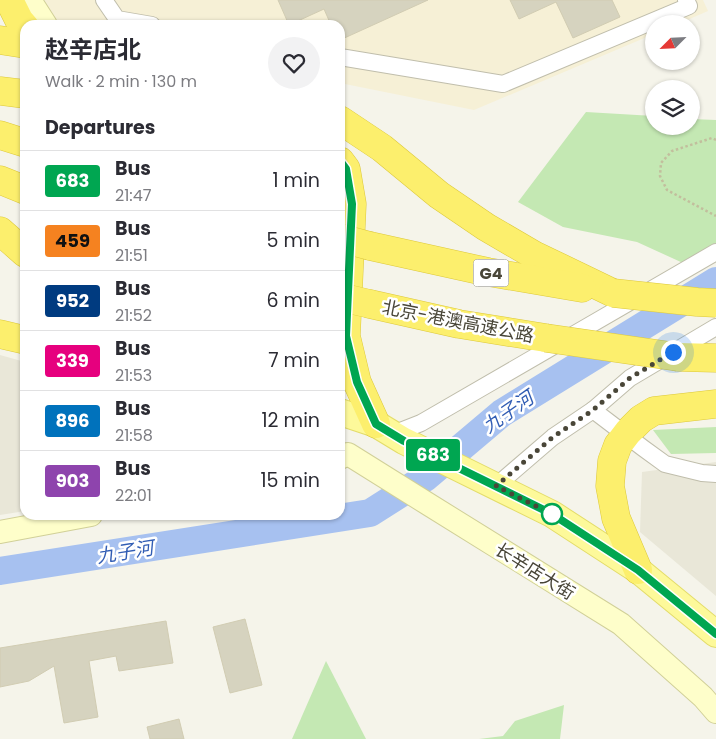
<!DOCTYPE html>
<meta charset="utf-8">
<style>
:root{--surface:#fff;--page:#f2f2f3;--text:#2b2b33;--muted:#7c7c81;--line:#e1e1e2}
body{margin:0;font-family:Poppins,"Noto Sans SC",sans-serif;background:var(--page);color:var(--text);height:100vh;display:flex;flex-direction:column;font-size:19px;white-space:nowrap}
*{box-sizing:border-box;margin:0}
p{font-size:16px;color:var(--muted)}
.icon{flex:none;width:28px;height:28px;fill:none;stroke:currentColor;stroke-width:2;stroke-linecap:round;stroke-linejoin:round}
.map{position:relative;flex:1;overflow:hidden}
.details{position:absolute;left:20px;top:20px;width:325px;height:500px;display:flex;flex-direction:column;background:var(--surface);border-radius:15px;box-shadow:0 1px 4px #0004}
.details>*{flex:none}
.badge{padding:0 10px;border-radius:4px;font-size:18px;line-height:32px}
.needle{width:32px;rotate:246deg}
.buttons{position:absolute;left:645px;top:15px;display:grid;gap:10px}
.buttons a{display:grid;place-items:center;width:55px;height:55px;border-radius:50%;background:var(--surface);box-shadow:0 1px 4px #0004;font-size:25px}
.you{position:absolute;width:25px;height:25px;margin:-12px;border:4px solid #fff;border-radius:50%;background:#1a73e8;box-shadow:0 0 0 8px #1a73e833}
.map>.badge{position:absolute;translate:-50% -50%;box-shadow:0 0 0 2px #fff}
h2{padding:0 25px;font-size:19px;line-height:45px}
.round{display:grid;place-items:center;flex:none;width:52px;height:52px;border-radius:26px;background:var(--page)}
.headline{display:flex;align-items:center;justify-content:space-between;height:85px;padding:0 25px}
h1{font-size:24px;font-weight:700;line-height:38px}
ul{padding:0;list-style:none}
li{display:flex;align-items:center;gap:15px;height:60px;padding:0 25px;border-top:1px solid var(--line)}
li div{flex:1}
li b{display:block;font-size:19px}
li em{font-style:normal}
li .badge{min-width:55px;font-weight:700;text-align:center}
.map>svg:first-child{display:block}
.residential{fill:#e9e7d8}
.commercial{fill:#f6f0d6}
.green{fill:#c4e8b3}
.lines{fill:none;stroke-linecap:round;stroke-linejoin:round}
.river{stroke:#a7c1f0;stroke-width:28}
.building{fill:#d6d3bf;stroke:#d1ccb2}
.street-casing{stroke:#c0beac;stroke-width:18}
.secondary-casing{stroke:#d1d098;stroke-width:24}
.primary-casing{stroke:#e3dc69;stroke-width:28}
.highway-casing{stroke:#dcc83c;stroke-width:29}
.path{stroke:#c2be9d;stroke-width:2.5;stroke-dasharray:2.5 2.5;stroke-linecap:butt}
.street{stroke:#fff;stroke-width:16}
.secondary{stroke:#fefeca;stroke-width:22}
.primary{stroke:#fdf99a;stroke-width:26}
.highway{stroke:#fcef6d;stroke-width:28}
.highway-bridge-casing{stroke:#dcc83c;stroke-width:29;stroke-linecap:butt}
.highway-bridge{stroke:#fcef6d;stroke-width:28}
.line-casing{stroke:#fff;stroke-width:11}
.line{stroke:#00a651;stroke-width:8}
.walk{stroke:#494638;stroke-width:5;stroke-dasharray:0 9}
.stop-dot{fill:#fff;stroke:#00a651;stroke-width:2.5}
.labels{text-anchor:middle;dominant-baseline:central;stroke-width:5;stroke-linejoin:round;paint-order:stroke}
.shield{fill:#fff;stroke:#807e74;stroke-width:1}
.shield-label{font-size:16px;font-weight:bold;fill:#494638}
.street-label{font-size:18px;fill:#494638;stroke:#fff}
.water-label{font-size:19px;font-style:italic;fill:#315db4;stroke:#fff}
</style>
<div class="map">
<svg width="716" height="739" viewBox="0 0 716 739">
<rect width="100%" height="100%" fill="#f5f4ea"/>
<g class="residential">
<path d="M0 355 25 362V511L0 515Z"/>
<path d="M716 462V596L640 532 642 472Z"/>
</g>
<path class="commercial" d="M38 0H703L708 11 678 24H654V34L474 110 340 83V25H68L47 18Z"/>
<g class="green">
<path d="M586 112 654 116V126H691V119L716 120V243L683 263 637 242 563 227 518 202Z"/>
<path d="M716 427V453L671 454 653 430Z"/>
<path d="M326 661 366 739H292Z"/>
<path d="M564 705 560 739H479L503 736 515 721Z"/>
</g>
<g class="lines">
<path class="river" d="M0 571 370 513 425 478 502 413 716 281"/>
</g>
<g class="building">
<path d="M278 0H428L340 40V25H331L324 9 289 25Z"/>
<path d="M510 0H612L620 17 573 38 556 2 519 19Z"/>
<path d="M245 619 262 685 230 693 213 627Z"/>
<path d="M166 621 173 663 119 671 116 656 89 661 98 717 64 723 54 666 29 681 0 687V648Z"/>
<path d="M179 719 184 739H150L147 727Z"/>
</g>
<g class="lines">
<defs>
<g id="street">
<path d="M104 0 117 19 152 25"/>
<path d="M340 57 503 84 689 6 686 0"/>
<path d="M593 410 643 448 665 464 702 473 716 474"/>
<path d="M393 434 421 423 716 252"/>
<path d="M496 486 553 437 593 410 630 378 716 327"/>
</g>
<g id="secondary">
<path d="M30 0 46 25"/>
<path d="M340 458 348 454 428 504 621 624 703 697 716 712"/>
<path d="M0 532 91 515"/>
</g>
<path id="primary" d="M340 412 376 424 404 441 552 514 638 570 716 634"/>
<g id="highway">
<path d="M9 0 19 20 25 27"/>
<path d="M0 40 25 44"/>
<path d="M0 91 25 94"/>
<path d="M340 120 382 148 439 195 486 227 534 255 613 293"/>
<path d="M0 135 25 143"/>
<path d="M340 161 346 169 352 204 346 336 357 382 376 424"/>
<path d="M0 180 25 190"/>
<path d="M0 231 25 253"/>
<path d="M370 246 488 272 582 288"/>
<path d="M370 304 459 324 546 338"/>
<path d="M0 334 25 340"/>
<path d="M678 357 716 358"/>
<path d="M638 570 616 518 610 486 612 461 618 445 628 432 641 419 654 411 716 404"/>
</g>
</defs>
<use href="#street" class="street-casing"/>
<use href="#secondary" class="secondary-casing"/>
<use href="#primary" class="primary-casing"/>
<use href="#highway" class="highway-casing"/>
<path class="path" d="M716 140 712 138 672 151 661 163 660 176 667 190 716 216"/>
<use href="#street" class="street"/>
<use href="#secondary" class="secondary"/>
<use href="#primary" class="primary"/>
<use href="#highway" class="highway"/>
<defs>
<g id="highway-bridge">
<path d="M340 238 370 246"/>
<path d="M613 293 697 302 716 303"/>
<path d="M340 297 370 304"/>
<path d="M546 338 678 357"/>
</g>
</defs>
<use href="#highway-bridge" class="highway-bridge-casing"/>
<use href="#highway-bridge" class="highway-bridge"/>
</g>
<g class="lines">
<defs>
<path id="line" d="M340 161 346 169 352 204 346 336 357 382 376 424 404 441 552 514 638 570 716 634"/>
</defs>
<use href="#line" class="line-casing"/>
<use href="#line" class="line"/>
<path class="walk" d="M552 514 496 486 553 437 593 410 630 378 673 352"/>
</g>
<circle class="stop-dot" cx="552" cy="514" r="10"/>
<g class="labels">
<rect class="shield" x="473.5" y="259.5" width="35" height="27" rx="4"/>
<g class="shield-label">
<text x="491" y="273">G4</text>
</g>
<g class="street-label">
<text transform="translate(458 321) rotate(11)">北京-港澳高速公路</text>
<text transform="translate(535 571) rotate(32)">长辛店大街</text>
</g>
<g class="water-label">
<text transform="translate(508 412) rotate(-35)">九子河</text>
<text transform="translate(125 552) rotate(-9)">九子河</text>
</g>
</g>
</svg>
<div class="buttons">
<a><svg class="needle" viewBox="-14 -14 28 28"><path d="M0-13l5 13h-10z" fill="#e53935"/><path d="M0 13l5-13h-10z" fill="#7c7c81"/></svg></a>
<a><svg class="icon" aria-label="layers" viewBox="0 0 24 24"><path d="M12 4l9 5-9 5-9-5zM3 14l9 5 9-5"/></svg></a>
</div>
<div class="you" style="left:673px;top:352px"></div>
<b class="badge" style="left:433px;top:455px;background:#00a651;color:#fff">683</b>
<section class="details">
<div class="headline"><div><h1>赵辛店北</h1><p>Walk · 2 min · 130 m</p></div><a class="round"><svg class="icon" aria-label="heart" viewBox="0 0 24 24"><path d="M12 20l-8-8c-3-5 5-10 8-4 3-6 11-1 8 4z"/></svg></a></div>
<h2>Departures</h2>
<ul>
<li><span class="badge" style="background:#00a651;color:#fff">683</span><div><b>Bus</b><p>21:47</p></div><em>1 min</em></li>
<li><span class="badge" style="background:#f58220;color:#111">459</span><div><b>Bus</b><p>21:51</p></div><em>5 min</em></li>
<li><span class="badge" style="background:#003b80;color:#fff">952</span><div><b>Bus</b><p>21:52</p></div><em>6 min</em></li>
<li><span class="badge" style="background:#e6007e;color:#fff">339</span><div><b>Bus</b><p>21:53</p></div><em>7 min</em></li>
<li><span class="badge" style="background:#0072bc;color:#fff">896</span><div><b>Bus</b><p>21:58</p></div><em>12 min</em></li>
<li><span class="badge" style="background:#8e44ad;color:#fff">903</span><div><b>Bus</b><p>22:01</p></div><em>15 min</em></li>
</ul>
</section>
</div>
